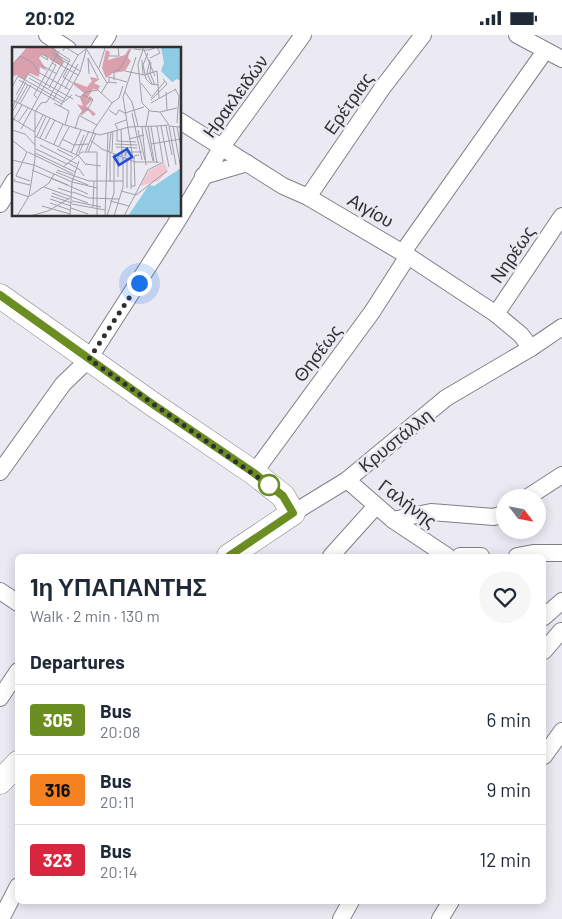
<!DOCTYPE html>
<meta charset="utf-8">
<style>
:root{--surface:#fff;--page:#f6f6f7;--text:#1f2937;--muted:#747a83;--line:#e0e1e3}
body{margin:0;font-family:Barlow,sans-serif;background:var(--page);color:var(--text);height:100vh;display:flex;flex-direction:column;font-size:19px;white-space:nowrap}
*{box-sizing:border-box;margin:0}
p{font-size:16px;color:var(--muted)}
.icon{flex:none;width:28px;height:28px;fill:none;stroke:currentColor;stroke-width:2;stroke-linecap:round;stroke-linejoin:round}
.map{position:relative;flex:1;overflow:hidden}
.side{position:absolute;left:15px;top:519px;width:531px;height:350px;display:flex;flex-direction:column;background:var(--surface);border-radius:8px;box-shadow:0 2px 12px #0003}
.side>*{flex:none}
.badge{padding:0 10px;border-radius:4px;font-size:18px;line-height:32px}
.needle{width:32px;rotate:122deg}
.controls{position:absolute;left:496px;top:454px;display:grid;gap:10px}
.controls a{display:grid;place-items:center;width:50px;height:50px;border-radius:50%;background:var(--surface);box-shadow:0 2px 12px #0003;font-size:25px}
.you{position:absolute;width:25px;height:25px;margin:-12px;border:4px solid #fff;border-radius:50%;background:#1a73e8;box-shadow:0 0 0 8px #1a73e833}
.map>.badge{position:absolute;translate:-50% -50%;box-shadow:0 0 0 2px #fff}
h2{padding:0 15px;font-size:19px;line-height:45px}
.round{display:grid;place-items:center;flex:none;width:52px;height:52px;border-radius:26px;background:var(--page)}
.summary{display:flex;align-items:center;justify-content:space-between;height:85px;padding:0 15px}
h1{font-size:24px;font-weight:700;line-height:38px}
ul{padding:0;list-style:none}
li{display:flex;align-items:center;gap:15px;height:70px;padding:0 15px;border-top:1px solid var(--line)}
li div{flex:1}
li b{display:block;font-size:19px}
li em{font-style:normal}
li .badge{min-width:55px;font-weight:700;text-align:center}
.status{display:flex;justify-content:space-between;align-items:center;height:35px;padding:0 25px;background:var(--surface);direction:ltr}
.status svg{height:14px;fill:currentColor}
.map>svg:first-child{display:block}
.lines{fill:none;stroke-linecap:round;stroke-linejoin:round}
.street-casing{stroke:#807f87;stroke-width:18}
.secondary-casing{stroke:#807f87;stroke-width:25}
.street{stroke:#fff;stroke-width:16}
.secondary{stroke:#fff;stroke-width:24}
.line-casing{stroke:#fff;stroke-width:11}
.line{stroke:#6b8e23;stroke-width:8}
.walk{stroke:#303033;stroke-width:5;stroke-dasharray:0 9}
.stop-dot{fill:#fff;stroke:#6b8e23;stroke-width:2.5}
.labels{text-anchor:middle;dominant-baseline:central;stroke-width:5;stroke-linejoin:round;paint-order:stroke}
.street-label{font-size:18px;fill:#303033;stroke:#ebe9f2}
.inset-road{fill:none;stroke:#a09fa6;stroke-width:1}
.view{fill:#1d4ed8;fill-opacity:0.15;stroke:#1d4ed8;stroke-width:2.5}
.inset-edge{fill:none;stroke:#303033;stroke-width:2.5}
</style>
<div class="status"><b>20:02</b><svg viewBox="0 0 49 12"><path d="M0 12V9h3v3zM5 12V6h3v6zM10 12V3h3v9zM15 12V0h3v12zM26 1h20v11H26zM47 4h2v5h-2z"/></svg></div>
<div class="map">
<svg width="562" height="884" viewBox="0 0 562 884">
<rect width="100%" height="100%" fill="#ebe9f2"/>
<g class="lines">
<defs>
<g id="street">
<path d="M47 0 68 14"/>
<path d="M517 0 562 24"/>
<path d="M99 14 108 0"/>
<path d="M180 86 283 151 308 162 408 221 496 279 521 300 531 313"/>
<path d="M203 141 247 128"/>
<path d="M308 162 383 52 423 0"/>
<path d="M0 169 14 146"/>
<path d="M403 217 545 16"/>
<path d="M496 279 562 181"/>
<path d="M0 437 63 349 89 324 178 185 221 113 303 0"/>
<path d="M254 438 372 277 408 221"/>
<path d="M347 445 393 485 447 521"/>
<path d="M528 462 562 440"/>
<path d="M293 478 347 445 446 363 531 313 562 292"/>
<path d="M393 485 431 477 494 482 505 478"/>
<path d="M331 521 376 471"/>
<path d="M460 521H481"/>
<path d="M517 521 533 518H562"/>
<path d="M0 556 18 568"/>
<path d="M544 582 562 566"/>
<path d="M544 616 561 596"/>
<path d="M0 663 18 636"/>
<path d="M544 721 562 696"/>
<path d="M1 884 18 851"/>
<path d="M341 884 351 866"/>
<path d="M440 884 451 866"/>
</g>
<g id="secondary">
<path d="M0 261 151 368 254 438 283 461 293 478 229 521"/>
<path d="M0 747 18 728"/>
</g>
</defs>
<use href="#street" class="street-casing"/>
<use href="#secondary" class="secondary-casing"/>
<use href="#street" class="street"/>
<use href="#secondary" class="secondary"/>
</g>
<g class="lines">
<defs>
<path id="line" d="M0 260 151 368 254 438 283 461 293 478 229 521"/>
</defs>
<use href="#line" class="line-casing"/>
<use href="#line" class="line"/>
<path class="walk" d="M139 248 89 324 269 450"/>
</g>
<circle class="stop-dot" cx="269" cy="450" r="10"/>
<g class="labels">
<g class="street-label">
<text transform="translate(235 61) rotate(-54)">Ηρακλειδών</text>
<text transform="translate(348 68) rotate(-55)">Ερέτριας</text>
<text transform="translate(371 175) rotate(30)">Αιγίου</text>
<text transform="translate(512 219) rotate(-56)">Νηρέως</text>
<text transform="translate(317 318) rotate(-53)">Θησέως</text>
<text transform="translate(395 405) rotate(-39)">Κρυστάλλη</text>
<text transform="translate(408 468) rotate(37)">Γαλήνης</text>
</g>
</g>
<g transform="translate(12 12)">
<rect width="169" height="169" fill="#ebe9f2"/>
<path d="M152 115 156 124 146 134 128 139 137 124Z" fill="#f0c6d0"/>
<path d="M15 0H42L52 15 50 19 30 7 27 11 35 24 28 20 27 30 17 26 13 33 5 28 0 30V18ZM118 0 116 11 119 14 113 24 101 26 94 31 90 21 94 3 98 5 96 13 113 8ZM78 30 88 32 82 36 88 39 86 43 81 42 74 53 78 49 81 52 74 59 84 67 81 69 76 63 69 69 70 64 65 57 71 59 68 51 72 46 62 38V35L75 40 80 34Z" fill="#daa0ae"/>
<path d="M149 0H169V34L165 32 160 35 149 24 152 16ZM169 121V169H116L137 138 142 139Z" fill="#8fcbe3"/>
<path class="inset-road" d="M131 0V3H137L145 0M75 3 95 36M132 3 143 29M39 4 57 15M51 4 53 0 66 8M136 6 131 18 134 32 139 37 146 38M30 7 35 10 36 13 29 9ZM40 7 68 24M97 9H107L106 0M76 11 86 31M76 11 77 27M138 11 148 6 145 0M38 12 66 28M130 13 131 28M138 13 135 26 140 37M139 15 138 26 143 38M0 18 8 9 21 16 26 25 58 43M29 18 45 27M56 21 51 30 61 36M87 21 93 1M113 24 132 28 145 24 147 51M16 27 61 52M17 31 53 52M7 33 50 57M102 33V24L107 23 119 2M97 35V30L115 35M129 36 139 49M0 40 6 29 52 55 60 48M37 41 49 18M53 42 66 17M163 42 167 49 165 76M113 45 120 55 126 79M154 45 155 63M89 46 96 35 105 36M4 48 17 25M63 48 68 50 74 45 86 43 100 56M71 48 81 53 75 63M25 51 22 48 47 4M139 51 153 34M0 53 53 78 88 88 117 80 145 79M41 53 66 8 74 2M139 53 155 37 151 32M42 56 57 64 53 78M139 56 164 42M8 57 19 38M48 60 68 25 75 0M0 61 14 35M97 63 104 68 107 63 113 66M0 65 16 38M23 65 29 56 35 55 58 13 38 0M148 65 165 61M113 66 132 60M120 66 130 113M68 69 85 78M0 71 23 85M7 74 16 61M0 75 10 58M130 79 134 118M133 79 141 114M134 79 137 63M136 79 139 97 169 92M139 79 145 116M149 79 157 120M154 79 160 108M161 79 168 117M165 80 169 101M9 82 44 18 40 16M63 82 67 69 72 62 77 63M109 82 110 109M0 83 13 87 23 98M23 83 31 68M105 83V94L124 95M106 83 103 77 114 73M126 83 133 113M81 84 100 56 107 51 111 39M23 89 67 109 74 118M25 89 34 69M28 91 38 71M33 92 43 73M50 92 62 98 76 97M117 92 132 88M0 93 15 105M78 93 90 102 123 115H147M42 97 51 77M103 97 125 98M139 97 142 114M28 98 65 117M47 99 57 80M104 100 125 101M24 102 55 117M45 102 61 110M74 104 82 84M97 104 99 85M98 104V135M15 105 4 129 18 134M16 105 61 127M76 105 84 86M100 105 101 84M23 106 63 125M59 106 69 83M67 106 77 84M64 108 72 88M113 109 114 105H130M121 112 111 50 124 10M0 113 22 118M56 116 67 122 72 129M74 117 89 119M22 118 60 135 85 141M164 118 157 79 168 80 169 83M51 120 70 105H85M20 123 76 147M45 123 77 134H111M44 125 61 132M106 130V108M39 131 56 138M3 132 2 134 18 138M61 132 76 138M119 139H123L122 109 127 108M32 140 76 156M46 141 61 146M115 141V111M119 142V112M0 144 17 150M109 144 124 148 155 124M61 145 77 151 107 152M40 146 56 152M17 149 23 112V65M18 149 37 136 42 127M39 149 60 156M38 152 59 159M60 154 89 160M98 154 117 159M38 156 58 163M60 157 93 163M30 159 58 167M81 160 82 134M59 161 76 167M5 169 17 149M18 169 36 164 58 151M58 169 60 135 67 114M85 169V105M93 169 96 86M95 169 102 146V106M102 169 111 140V110M112 169 136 123 151 115 145 79 157 78 148 65 138 64 130 56 126 17 131 3 122 2"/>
<path class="view" d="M115 102 120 110 107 118 102 110Z"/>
<rect width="169" height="169" class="inset-edge"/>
</g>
</svg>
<div class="controls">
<a><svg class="needle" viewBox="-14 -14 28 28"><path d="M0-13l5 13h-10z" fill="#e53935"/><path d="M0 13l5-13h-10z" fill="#747a83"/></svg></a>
</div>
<div class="you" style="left:139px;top:248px"></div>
<section class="side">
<div class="summary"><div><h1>1η ΥΠΑΠΑΝΤΗΣ</h1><p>Walk · 2 min · 130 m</p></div><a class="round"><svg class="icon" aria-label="heart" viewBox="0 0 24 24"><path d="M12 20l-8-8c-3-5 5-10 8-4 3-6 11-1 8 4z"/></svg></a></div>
<h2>Departures</h2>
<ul>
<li><span class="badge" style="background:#6b8e23;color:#fff">305</span><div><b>Bus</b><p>20:08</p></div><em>6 min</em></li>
<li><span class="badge" style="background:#f58220;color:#111">316</span><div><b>Bus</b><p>20:11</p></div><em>9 min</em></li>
<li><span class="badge" style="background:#d7263d;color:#fff">323</span><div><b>Bus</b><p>20:14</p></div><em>12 min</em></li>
</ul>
</section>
</div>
